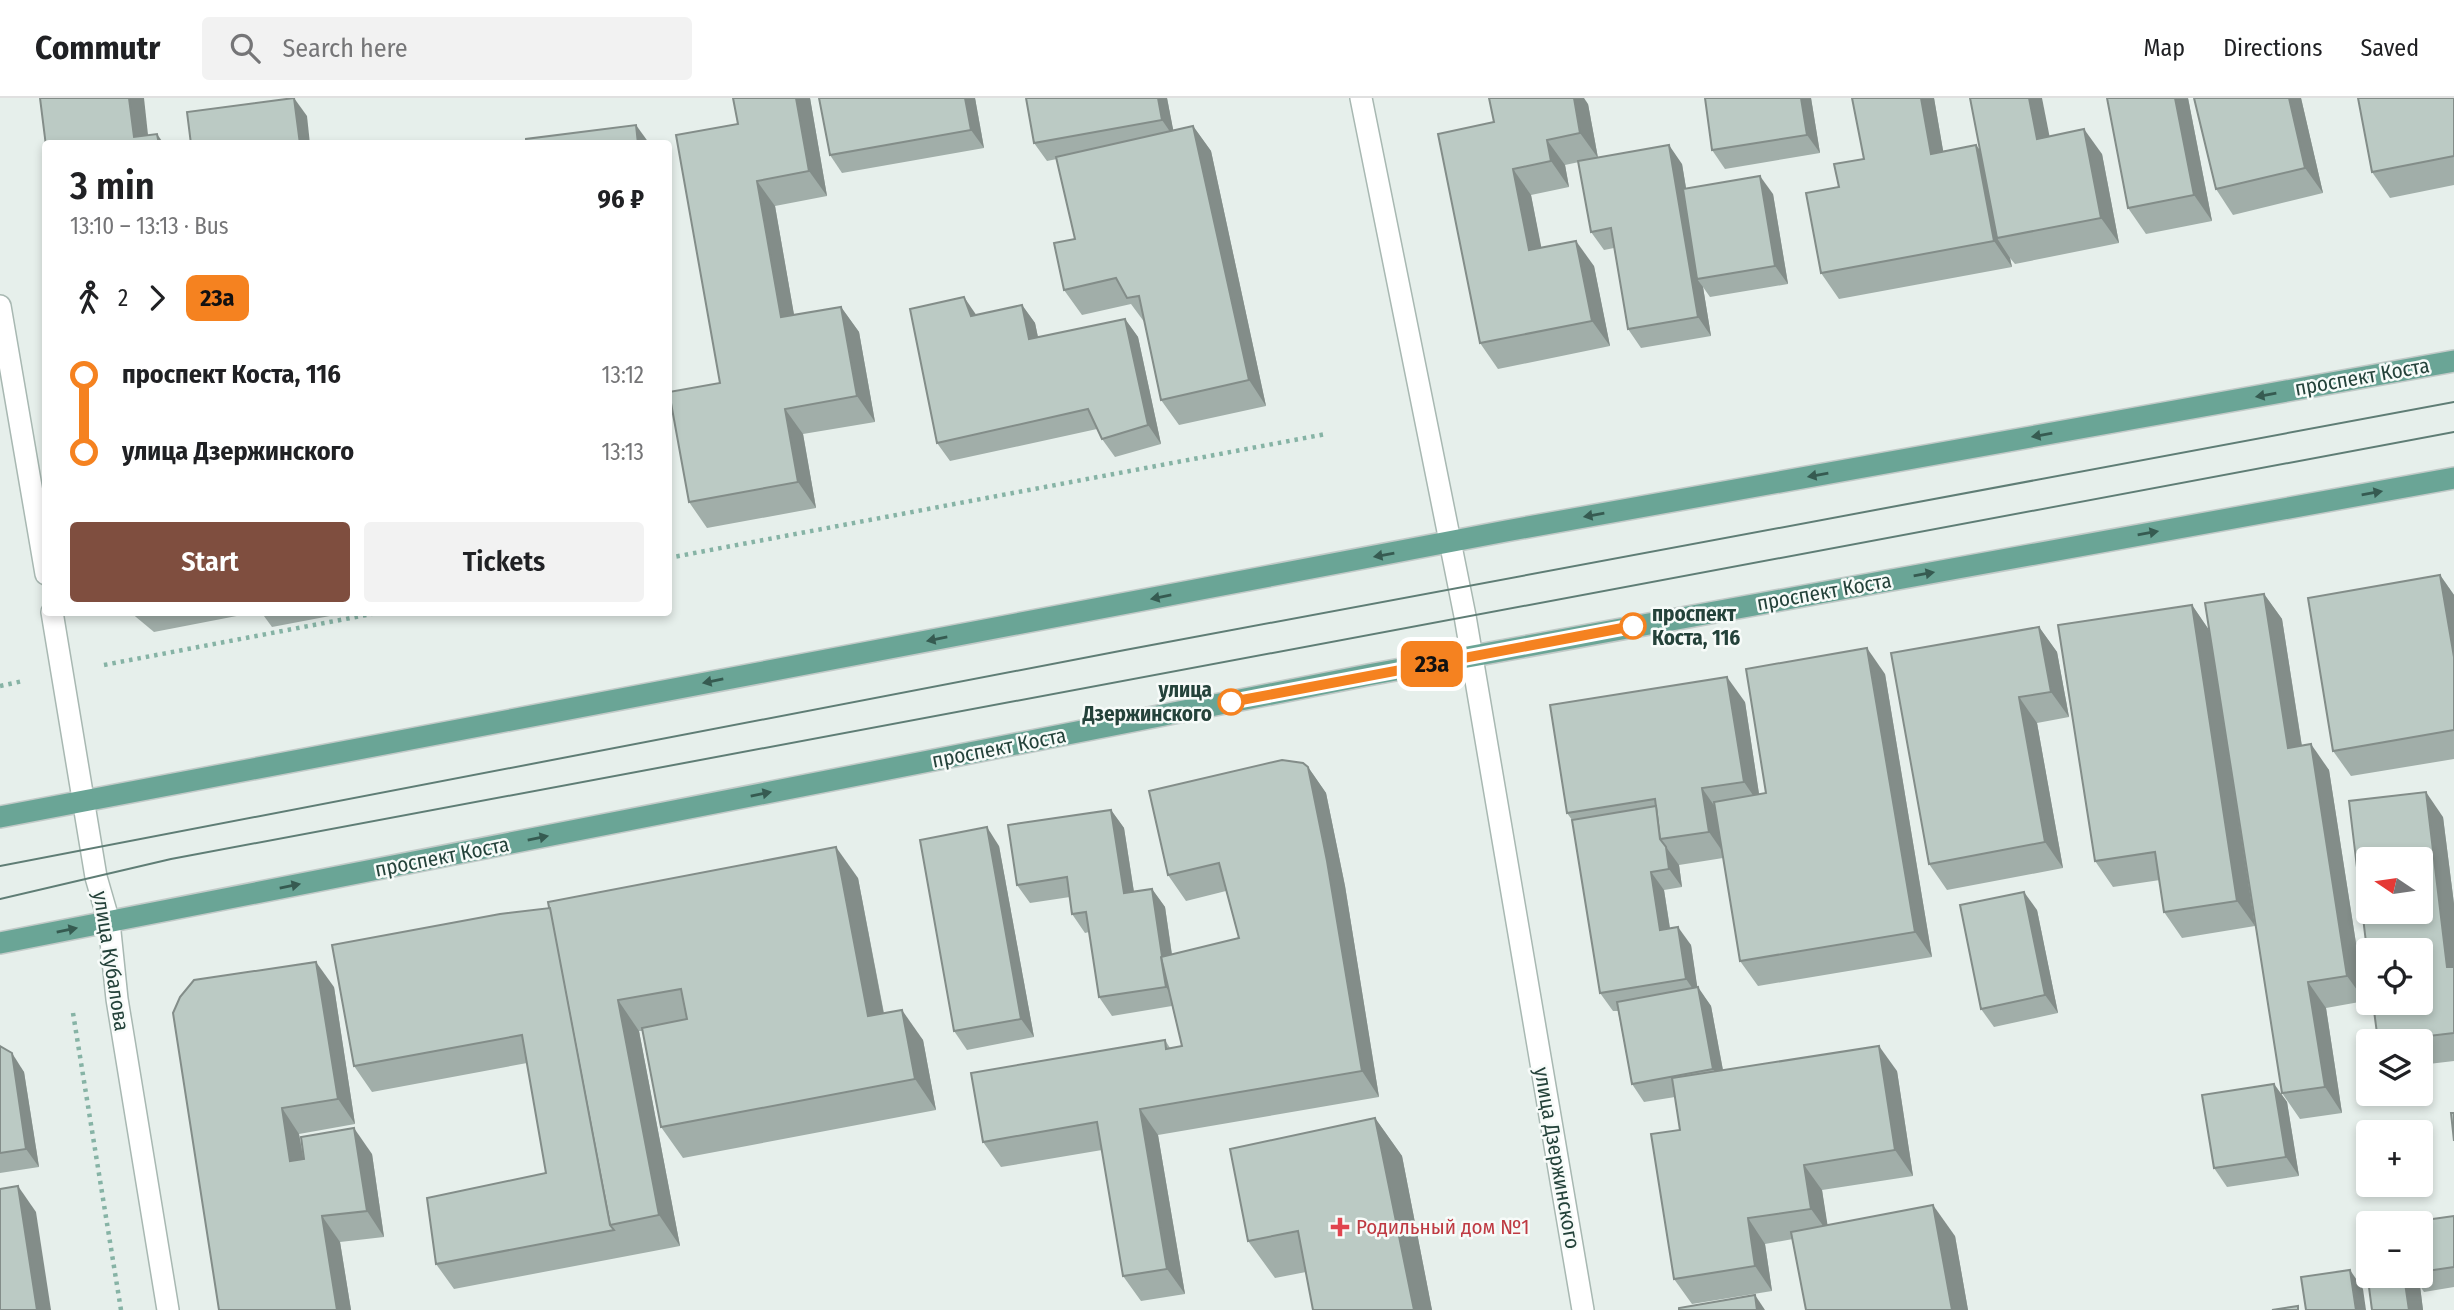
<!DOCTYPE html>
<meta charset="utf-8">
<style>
:root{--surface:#fff;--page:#f2f2f2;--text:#202124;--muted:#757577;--line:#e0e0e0;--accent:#7f4e3f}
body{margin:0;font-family:"Fira Sans Condensed",sans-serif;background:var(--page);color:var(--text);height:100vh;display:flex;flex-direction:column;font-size:26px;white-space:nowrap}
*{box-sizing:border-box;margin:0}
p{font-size:23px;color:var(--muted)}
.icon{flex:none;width:38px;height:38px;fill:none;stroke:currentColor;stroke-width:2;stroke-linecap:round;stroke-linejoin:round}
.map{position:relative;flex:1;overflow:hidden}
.panel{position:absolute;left:42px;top:42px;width:630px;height:476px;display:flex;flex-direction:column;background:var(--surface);border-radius:7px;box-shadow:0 4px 10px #0003}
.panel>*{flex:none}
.badge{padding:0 14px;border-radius:10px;font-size:24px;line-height:46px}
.needle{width:46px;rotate:283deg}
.buttons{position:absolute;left:2356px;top:749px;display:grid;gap:14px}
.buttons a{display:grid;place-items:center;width:77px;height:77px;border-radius:7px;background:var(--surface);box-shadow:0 4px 10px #0003;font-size:35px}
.map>.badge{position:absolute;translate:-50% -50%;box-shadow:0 0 0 4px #fff}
.legs{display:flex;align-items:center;gap:10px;height:77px;padding:0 28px;font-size:23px}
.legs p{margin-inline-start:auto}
.headline{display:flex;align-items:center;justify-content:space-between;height:119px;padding:0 28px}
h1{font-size:38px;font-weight:600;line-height:52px}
.button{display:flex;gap:14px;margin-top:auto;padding:14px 28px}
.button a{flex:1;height:80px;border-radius:7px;background:var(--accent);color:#fff;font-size:28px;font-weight:600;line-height:80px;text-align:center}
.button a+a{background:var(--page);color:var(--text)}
ul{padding:0 28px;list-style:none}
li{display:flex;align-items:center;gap:24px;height:77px;font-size:26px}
li i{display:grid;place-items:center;width:10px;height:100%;margin:0 9px;background:currentColor}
li i::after{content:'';width:18px;height:18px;margin:-9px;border:5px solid;border-radius:50%;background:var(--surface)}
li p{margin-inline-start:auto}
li:first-child i{background:linear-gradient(#0000 50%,currentColor 0)}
li:last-child i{background:linear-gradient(currentColor 50%,#0000 0)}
header{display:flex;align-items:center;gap:42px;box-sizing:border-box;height:98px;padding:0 35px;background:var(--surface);border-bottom:2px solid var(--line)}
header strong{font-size:33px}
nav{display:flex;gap:38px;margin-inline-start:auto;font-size:24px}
.search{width:490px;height:63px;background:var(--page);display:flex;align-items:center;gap:18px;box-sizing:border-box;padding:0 24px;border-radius:7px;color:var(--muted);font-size:26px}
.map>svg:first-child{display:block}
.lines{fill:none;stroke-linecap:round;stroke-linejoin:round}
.minor-casing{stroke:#a8b8b2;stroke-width:24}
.primary-casing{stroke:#c2cac8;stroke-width:24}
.path{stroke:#86b3a5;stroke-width:4.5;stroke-dasharray:3.5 5;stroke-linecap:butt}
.minor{stroke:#fff;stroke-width:21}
.primary{stroke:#6aa596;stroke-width:21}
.tram{stroke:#5f7d75;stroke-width:2}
.wall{fill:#a1aea9}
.shaded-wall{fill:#838d89}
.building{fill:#bbcac4;stroke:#838d89;stroke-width:2;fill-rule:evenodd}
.oneway{fill:#365b51}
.line-1-casing{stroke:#fff;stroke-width:16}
.line-1{stroke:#f58220;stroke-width:10}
.stop-1-dot{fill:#fff;stroke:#f58220;stroke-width:3.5}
.health-dot{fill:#e0444e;stroke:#f7fbf9;stroke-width:2.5}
.labels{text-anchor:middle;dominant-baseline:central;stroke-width:5;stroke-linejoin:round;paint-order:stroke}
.street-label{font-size:21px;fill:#24423a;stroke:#f7fbf9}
.stop-label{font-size:21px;font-weight:bold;fill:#24423a;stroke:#f7fbf9;text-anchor:start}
.health-label{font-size:21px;fill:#be3a42;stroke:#f7fbf9;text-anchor:start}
</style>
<header>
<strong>Commutr</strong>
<div class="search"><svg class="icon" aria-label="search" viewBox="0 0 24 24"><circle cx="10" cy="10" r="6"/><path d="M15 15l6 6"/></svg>Search here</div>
<nav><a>Map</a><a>Directions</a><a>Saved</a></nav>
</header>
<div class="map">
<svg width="2454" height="1212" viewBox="0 0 2454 1212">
<rect width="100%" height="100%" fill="#e6efeb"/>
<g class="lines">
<defs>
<g id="minor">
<path d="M1361 0 1465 518 1583 1212"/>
<path d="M0 208 46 476"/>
<path d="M52 514 96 779 109 824 117 901 168 1212"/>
</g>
<g id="primary">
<path d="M0 719 1506 433 2454 263"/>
<path d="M0 845 1368 577 2454 380"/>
</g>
</defs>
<use href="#minor" class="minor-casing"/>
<use href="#primary" class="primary-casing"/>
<g class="path">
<path d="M668 460 1326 336"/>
<path d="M104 567 382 514"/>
<path d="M0 588 23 583"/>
<path d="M73 915 121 1212"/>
</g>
<use href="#minor" class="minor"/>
<use href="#primary" class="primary"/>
<g class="tram">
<path d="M0 768 1125 552 2454 304"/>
<path d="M0 801 171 761 2454 334"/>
</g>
</g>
<g class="wall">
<path d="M810 0 827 98 775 108 794 217 841 209 859 234 875 324 803 336 816 410 707 430 689 404 720 285 738 26Z"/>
<path d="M819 0H975L984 50 842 75 830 57Z"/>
<path d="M1167 0 1173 32 1193 28 1211 53 1266 308 1179 327 1161 302 1145 225 1131 206 1082 217 1064 192 1075 141 1057 61 1047 63 1034 45Z"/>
<path d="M1811 0 1820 55 1725 71 1712 52Z"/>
<path d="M1852 0H1934L1943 53 1976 47 1980 52 2049 38 2102 56 2119 145 2015 166 2010 160 2012 169 1839 201 1821 175 1839 89 1864 61Z"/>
<path d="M2188 0 2212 123 2146 136 2128 110Z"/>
<path d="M2194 0H2301L2323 95 2233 117 2216 91Z"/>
<path d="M2454 0V87L2390 100 2372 74Z"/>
<path d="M1588 6 1598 60 1682 66 1686 90 1773 96 1788 186 1710 199 1703 189 1711 238 1641 250 1628 231 1614 150 1604 152 1591 134 1579 64 1565 67 1569 89 1531 97 1541 150 1594 168 1610 248 1498 271 1480 245 1438 36Z"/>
<path d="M1022 207 1035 225 1038 239 1125 221 1138 239 1161 346 1115 359 1102 341 1097 331 950 363 937 345 976 217Z"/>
<path d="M2440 477 2454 497V661L2351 678 2333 653Z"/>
<path d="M2264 496 2282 521 2302 648 2329 672 2365 903 2326 910 2342 1015 2300 1021 2282 995 2213 553 2255 828 2182 840 2164 814 2160 782 2113 789 2095 763 2192 507 2209 532Z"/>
<path d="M130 514H257L154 534Z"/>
<path d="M261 514H351L272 529Z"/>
<path d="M2039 529 2057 554 2069 619 2037 625 2063 770 1947 792 1929 766Z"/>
<path d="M1885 576 1932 859 1758 888 1740 863 1723 760 1679 767 1682 789 1664 792 1670 830 1691 847 1697 889 1711 908 1723 972 1897 973 1913 1078 1822 1092 1827 1127 1955 1138 1968 1212H1806L1793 1141 1765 1146 1772 1193 1692 1206 1674 1181 1680 1032 1675 999 1644 1004 1632 986 1618 913H1613L1600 895 1572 722 1567 715 1745 604 1759 696 1766 695Z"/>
<path d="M1308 669 1326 695 1345 788 1379 999 1158 1037 1185 1196 1141 1203 1123 1178 1102 1052 1001 1069 983 1044 1165 942 1170 950 1182 948 1172 908 1112 918 1099 899 1089 834 1085 835 1072 816 1070 799 1030 805 1017 787 1111 712 1124 730 1134 794 1152 791 1165 809 1172 856 1239 840 1226 793 1186 803 1168 777Z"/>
<path d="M2443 719 2454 806V963L2420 967V943H2378Z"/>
<path d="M999 748 1034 939 967 952 954 933Z"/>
<path d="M858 780 884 915 923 942 936 1012 683 1060 661 1029 643 933H639L680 1148 454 1191 436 1166 546 1075 527 965 372 994 354 968Z"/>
<path d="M2037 812 2058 915 1994 929 1981 911Z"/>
<path d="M334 889 355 1026 299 1036 304 1061 372 1056 384 1139 340 1144 351 1212H219L173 915Z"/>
<path d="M0 948 24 974 39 1069 0 1075Z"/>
<path d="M2274 986 2287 1004 2299 1078 2227 1089 2214 1070Z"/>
<path d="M1375 1020 1402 1058 1432 1212H1313L1306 1174 1275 1180 1248 1143Z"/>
<path d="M2454 1118V1189L2424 1194 2420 1188 2423 1212H2372L2368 1178H2420V1125Z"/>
</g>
<g class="shaded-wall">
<path d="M129 0H144L149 46 134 39Z"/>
<path d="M294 0 307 18 310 46H300Z"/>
<path d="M796 0H810L827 98 809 73Z"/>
<path d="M965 0H975L984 50 971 32Z"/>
<path d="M1158 0H1167L1175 41 1162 22Z"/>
<path d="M1574 0H1584L1588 6 1598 60 1580 35Z"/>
<path d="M1801 0H1811L1820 55 1807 37Z"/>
<path d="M1921 0H1934L1948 81 1931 56Z"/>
<path d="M2029 0H2042L2055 66 2037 41Z"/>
<path d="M2175 0H2188L2212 123 2194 97Z"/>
<path d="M2289 0H2301L2323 95 2305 70Z"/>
<path d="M636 27 649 45V46H638Z"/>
<path d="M1193 28 1211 53 1266 308 1249 282Z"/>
<path d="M2084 31 2102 56 2119 145 2101 120Z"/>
<path d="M157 36 164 46H159Z"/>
<path d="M1547 42 1565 67 1569 89 1551 63Z"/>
<path d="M1669 47 1682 66 1701 180 1697 181 1703 189 1711 238 1698 219Z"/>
<path d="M1976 47 1994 73 1997 140 2010 160 2012 169 1994 143Z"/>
<path d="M1513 71 1531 97 1547 178 1529 152Z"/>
<path d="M1760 78 1773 96 1788 186 1775 168Z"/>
<path d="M757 83 775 108 799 245 781 219Z"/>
<path d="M1576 143 1594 168 1610 248 1592 223Z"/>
<path d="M964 199 977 218H971Z"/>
<path d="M1022 207 1035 225 1042 259 1029 241Z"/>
<path d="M841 209 859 234 875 324 857 298Z"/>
<path d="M1125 221 1138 239 1161 346 1148 327Z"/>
<path d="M785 311 803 336 816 410 798 384Z"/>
<path d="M2440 477 2454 497V559Z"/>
<path d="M2264 496 2282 521 2306 675 2288 650Z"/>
<path d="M2192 507 2209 532 2255 828 2237 803Z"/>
<path d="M2039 529 2057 554 2069 619 2051 594Z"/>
<path d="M1867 550 1885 576 1932 859 1915 834Z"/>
<path d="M1727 579 1745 604 1761 709 1744 684Z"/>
<path d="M2019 599 2037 625 2063 770 2045 744Z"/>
<path d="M2311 646 2329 672 2365 903 2347 878Z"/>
<path d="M1308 669 1326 695 1345 788 1379 999 1362 973Z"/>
<path d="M1702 690 1720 716 1727 760 1709 734Z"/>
<path d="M2426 694 2443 719 2454 806V880L2447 869Z"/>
<path d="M1111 712 1124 730 1137 814 1124 795Z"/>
<path d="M987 729 999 748 1034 939 1021 921Z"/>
<path d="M836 749 858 780 890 949 868 918Z"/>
<path d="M1666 749 1679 767 1682 789 1669 771Z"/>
<path d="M1651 774 1664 792 1673 851 1660 832Z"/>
<path d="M1152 791 1165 809 1179 907 1166 889Z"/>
<path d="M2024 794 2037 812 2058 915 2045 897Z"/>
<path d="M1678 829 1691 847 1699 900 1686 881Z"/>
<path d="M316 864 334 889 355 1026 338 1001Z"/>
<path d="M2308 884 2326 910 2342 1015 2325 989Z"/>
<path d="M1698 889 1711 908 1726 989 1713 971Z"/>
<path d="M618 902 639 933 680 1148 659 1117Z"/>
<path d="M902 912 923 942 936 1012 915 981Z"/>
<path d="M1879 948 1897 973 1913 1078 1895 1052Z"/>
<path d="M12 955 24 974 39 1069 26 1051Z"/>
<path d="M2274 986 2287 1004 2299 1078 2286 1059Z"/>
<path d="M282 1010 299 1036 308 1089 290 1063Z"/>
<path d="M1140 1011 1158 1037 1185 1196 1167 1171Z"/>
<path d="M1375 1020 1402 1058 1432 1212H1414Z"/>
<path d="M354 1030 372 1056 384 1139 367 1113Z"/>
<path d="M1804 1067 1822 1092 1829 1136 1811 1111Z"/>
<path d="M18 1088 36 1114 51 1212H37Z"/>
<path d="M1933 1107 1955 1138 1968 1212H1952Z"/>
<path d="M322 1118 340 1144 351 1212H337Z"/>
<path d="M1748 1120 1765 1146 1772 1193 1755 1168Z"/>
<path d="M2350 1172 2363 1191 2366 1212H2356Z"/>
<path d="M2404 1178H2413L2420 1188 2423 1212H2409Z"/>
<path d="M1755 1197 1765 1212H1757Z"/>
</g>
<g class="building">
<path d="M40 0H129L134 39 157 36 159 46H46V48Z"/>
<path d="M294 0 300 46H191L187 14Z"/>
<path d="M733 0H796L809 73 757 83 781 219 841 209 857 298 785 311 798 384 689 404 669 294 720 285 676 37 738 26Z"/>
<path d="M819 0H965L971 32 830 57Z"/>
<path d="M1026 0H1158L1162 22 1034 45Z"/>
<path d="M1489 0H1574L1580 35 1547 42 1551 63 1513 71 1529 152 1576 143 1592 223 1480 245 1438 36 1494 24Z"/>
<path d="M1705 0H1801L1807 37 1712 52Z"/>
<path d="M1852 0H1921L1931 56 1976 47 1994 143 1821 175 1806 95 1839 89 1834 66 1864 61Z"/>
<path d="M1970 0H2029L2037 41 2084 31 2101 120 1997 140Z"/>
<path d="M2107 0H2175L2194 97 2128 110Z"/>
<path d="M2194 0H2289L2305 70 2216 91Z"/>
<path d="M2358 0H2454V58L2372 74Z"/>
<path d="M636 27 638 46H526V41Z"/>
<path d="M1193 28 1249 282 1161 302 1139 198 1127 200 1116 180 1064 192 1054 145 1075 141 1056 59Z"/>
<path d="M1669 47 1698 219 1628 231 1611 130 1591 134 1578 63Z"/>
<path d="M1760 78 1775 168 1697 181 1683 91Z"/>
<path d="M964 199 971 218 1022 207 1029 241 1125 221 1148 327 1102 341 1088 311 937 345 910 211Z"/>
<path d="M2440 477 2454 559V632L2333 653 2308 500Z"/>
<path d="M2264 496 2288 650 2311 646 2347 878 2308 884 2325 989 2282 995 2205 505Z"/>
<path d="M2192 507 2237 803 2164 814 2155 754 2095 763 2058 527Z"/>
<path d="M2039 529 2051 594 2019 599 2045 744 1929 766 1891 555Z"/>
<path d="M1867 550 1915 834 1740 863 1714 704 1766 695 1746 571Z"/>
<path d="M1727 579 1744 684 1702 690 1709 734 1660 741 1655 701 1567 715 1550 607Z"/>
<path d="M1282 662 1303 665 1308 669 1327 763 1362 973 1140 1011 1167 1171 1123 1178 1097 1024 983 1044 971 975 1165 942 1166 951 1182 948 1161 859 1239 840 1219 765 1168 777 1149 693Z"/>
<path d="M2426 694 2447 869H2454V935L2386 943H2378L2373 905H2420V852H2368V861L2349 703ZM2368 761H2420V814H2368Z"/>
<path d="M1656 708 1660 741 1666 749 1669 771 1651 774 1660 832 1678 829 1686 881 1600 895 1572 722Z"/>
<path d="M1111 712 1124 795 1152 791 1162 858 1161 859 1166 889 1099 899 1086 814 1072 816 1067 779 1017 787 1008 727Z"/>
<path d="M987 729 1021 921 954 933 920 742Z"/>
<path d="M836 749 868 918 902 912 915 981 661 1029 642 930 687 921 681 891 618 902 659 1117 610 1127 548 804Z"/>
<path d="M2024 794 2045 897 1981 911 1960 807Z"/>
<path d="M550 810 610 1127 614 1132 436 1166 427 1100 546 1075 522 937 354 968 332 847 500 816Z"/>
<path d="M316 864 338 1001 282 1010 290 1063 304 1061 301 1039 354 1030 367 1113 322 1118 337 1212H219L173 915 180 899 194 882Z"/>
<path d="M1698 889 1713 971 1632 986 1617 904Z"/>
<path d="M0 948 12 955 26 1051 0 1055Z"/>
<path d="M1879 948 1895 1052 1804 1067 1811 1111 1748 1120 1755 1168 1674 1181 1651 1036 1680 1032 1672 980Z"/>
<path d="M2274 986 2286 1059 2214 1070 2202 997Z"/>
<path d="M2451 1015H2454V1043Z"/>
<path d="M1375 1020 1414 1212H1313L1298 1133 1248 1143 1230 1051Z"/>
<path d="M18 1088 37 1212H0V1091Z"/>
<path d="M1933 1107 1952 1212H1806L1791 1134Z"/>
<path d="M2454 1118V1169L2420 1174V1125H2404Z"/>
<path d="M2363 1144H2368V1178H2404L2409 1212H2372Z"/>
<path d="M2350 1172 2356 1212H2306L2301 1179Z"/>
<path d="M1755 1197 1757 1212H1679V1210Z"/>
<path d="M2298 1208V1212H2272Z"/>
</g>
<defs><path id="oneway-solid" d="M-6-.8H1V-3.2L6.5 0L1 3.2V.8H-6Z" transform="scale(1.75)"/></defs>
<g class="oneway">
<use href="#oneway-solid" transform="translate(2266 297) rotate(170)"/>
<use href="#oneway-solid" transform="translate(2042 337) rotate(170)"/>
<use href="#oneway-solid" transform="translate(1818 377) rotate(170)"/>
<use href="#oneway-solid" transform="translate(2372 395) rotate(-10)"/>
<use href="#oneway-solid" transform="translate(1594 417) rotate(170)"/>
<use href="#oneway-solid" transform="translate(2148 435) rotate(-10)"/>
<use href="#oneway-solid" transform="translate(1384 457) rotate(170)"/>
<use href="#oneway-solid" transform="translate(1924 476) rotate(-10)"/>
<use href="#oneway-solid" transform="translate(1161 499) rotate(169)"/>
<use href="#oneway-solid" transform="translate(937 541) rotate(169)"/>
<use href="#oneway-solid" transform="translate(713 583) rotate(169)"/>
<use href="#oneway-solid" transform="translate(761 696) rotate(-11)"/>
<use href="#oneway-solid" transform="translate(538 740) rotate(-11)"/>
<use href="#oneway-solid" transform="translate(290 788) rotate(-11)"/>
<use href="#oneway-solid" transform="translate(67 832) rotate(-11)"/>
</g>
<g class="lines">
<defs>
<path id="line-1" d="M1231 604 1633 528"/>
</defs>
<use href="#line-1" class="line-1-casing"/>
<use href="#line-1" class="line-1"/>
</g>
<g class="stop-1-dot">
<circle cx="1633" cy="528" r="12"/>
<circle cx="1231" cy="604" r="12"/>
</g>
<path class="health-dot" d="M1336.5 1118.5h7v7h7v7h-7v7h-7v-7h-7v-7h7z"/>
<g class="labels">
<g class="street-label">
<text transform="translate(2362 279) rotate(-10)">проспект Коста</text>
<text transform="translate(1824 494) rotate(-10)">проспект Коста</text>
<text transform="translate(999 650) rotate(-11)">проспект Коста</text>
<text transform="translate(442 759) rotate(-11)">проспект Коста</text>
<text transform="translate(111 863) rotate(81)">улица Кубалова</text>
<text transform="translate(1557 1060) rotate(80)">улица Дзержинского</text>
</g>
<g class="stop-label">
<text x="1652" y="516">проспект<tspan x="1652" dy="24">Коста, 116</tspan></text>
<text x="1212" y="592" text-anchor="end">улица<tspan x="1212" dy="24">Дзержинского</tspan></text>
</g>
<g class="health-label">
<text x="1356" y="1129">Родильный дом №1</text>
</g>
</g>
</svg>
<div class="buttons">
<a><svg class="needle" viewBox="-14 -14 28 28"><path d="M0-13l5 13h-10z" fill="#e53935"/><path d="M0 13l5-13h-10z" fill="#757577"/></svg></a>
<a><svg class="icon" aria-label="locate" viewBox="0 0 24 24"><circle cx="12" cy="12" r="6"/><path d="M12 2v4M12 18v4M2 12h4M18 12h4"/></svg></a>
<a><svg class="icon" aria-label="layers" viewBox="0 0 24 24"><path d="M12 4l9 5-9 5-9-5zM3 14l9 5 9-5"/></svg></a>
<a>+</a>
<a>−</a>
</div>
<b class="badge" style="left:1432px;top:566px;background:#f58220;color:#111">23a</b>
<section class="panel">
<div class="headline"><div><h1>3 min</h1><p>13:10 – 13:13 · Bus</p></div><b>96 ₽</b></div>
<div class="legs"><svg class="icon" aria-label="walk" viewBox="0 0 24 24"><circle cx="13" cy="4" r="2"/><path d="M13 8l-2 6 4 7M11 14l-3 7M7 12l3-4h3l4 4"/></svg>2<svg class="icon" aria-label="forward" viewBox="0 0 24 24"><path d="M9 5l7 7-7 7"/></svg><b class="badge" style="background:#f58220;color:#111">23a</b></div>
<ul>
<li><i style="color:#f58220"></i><b>проспект Коста, 116</b><p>13:12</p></li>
<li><i style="color:#f58220"></i><b>улица Дзержинского</b><p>13:13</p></li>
</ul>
<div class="button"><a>Start</a><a>Tickets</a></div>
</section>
</div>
